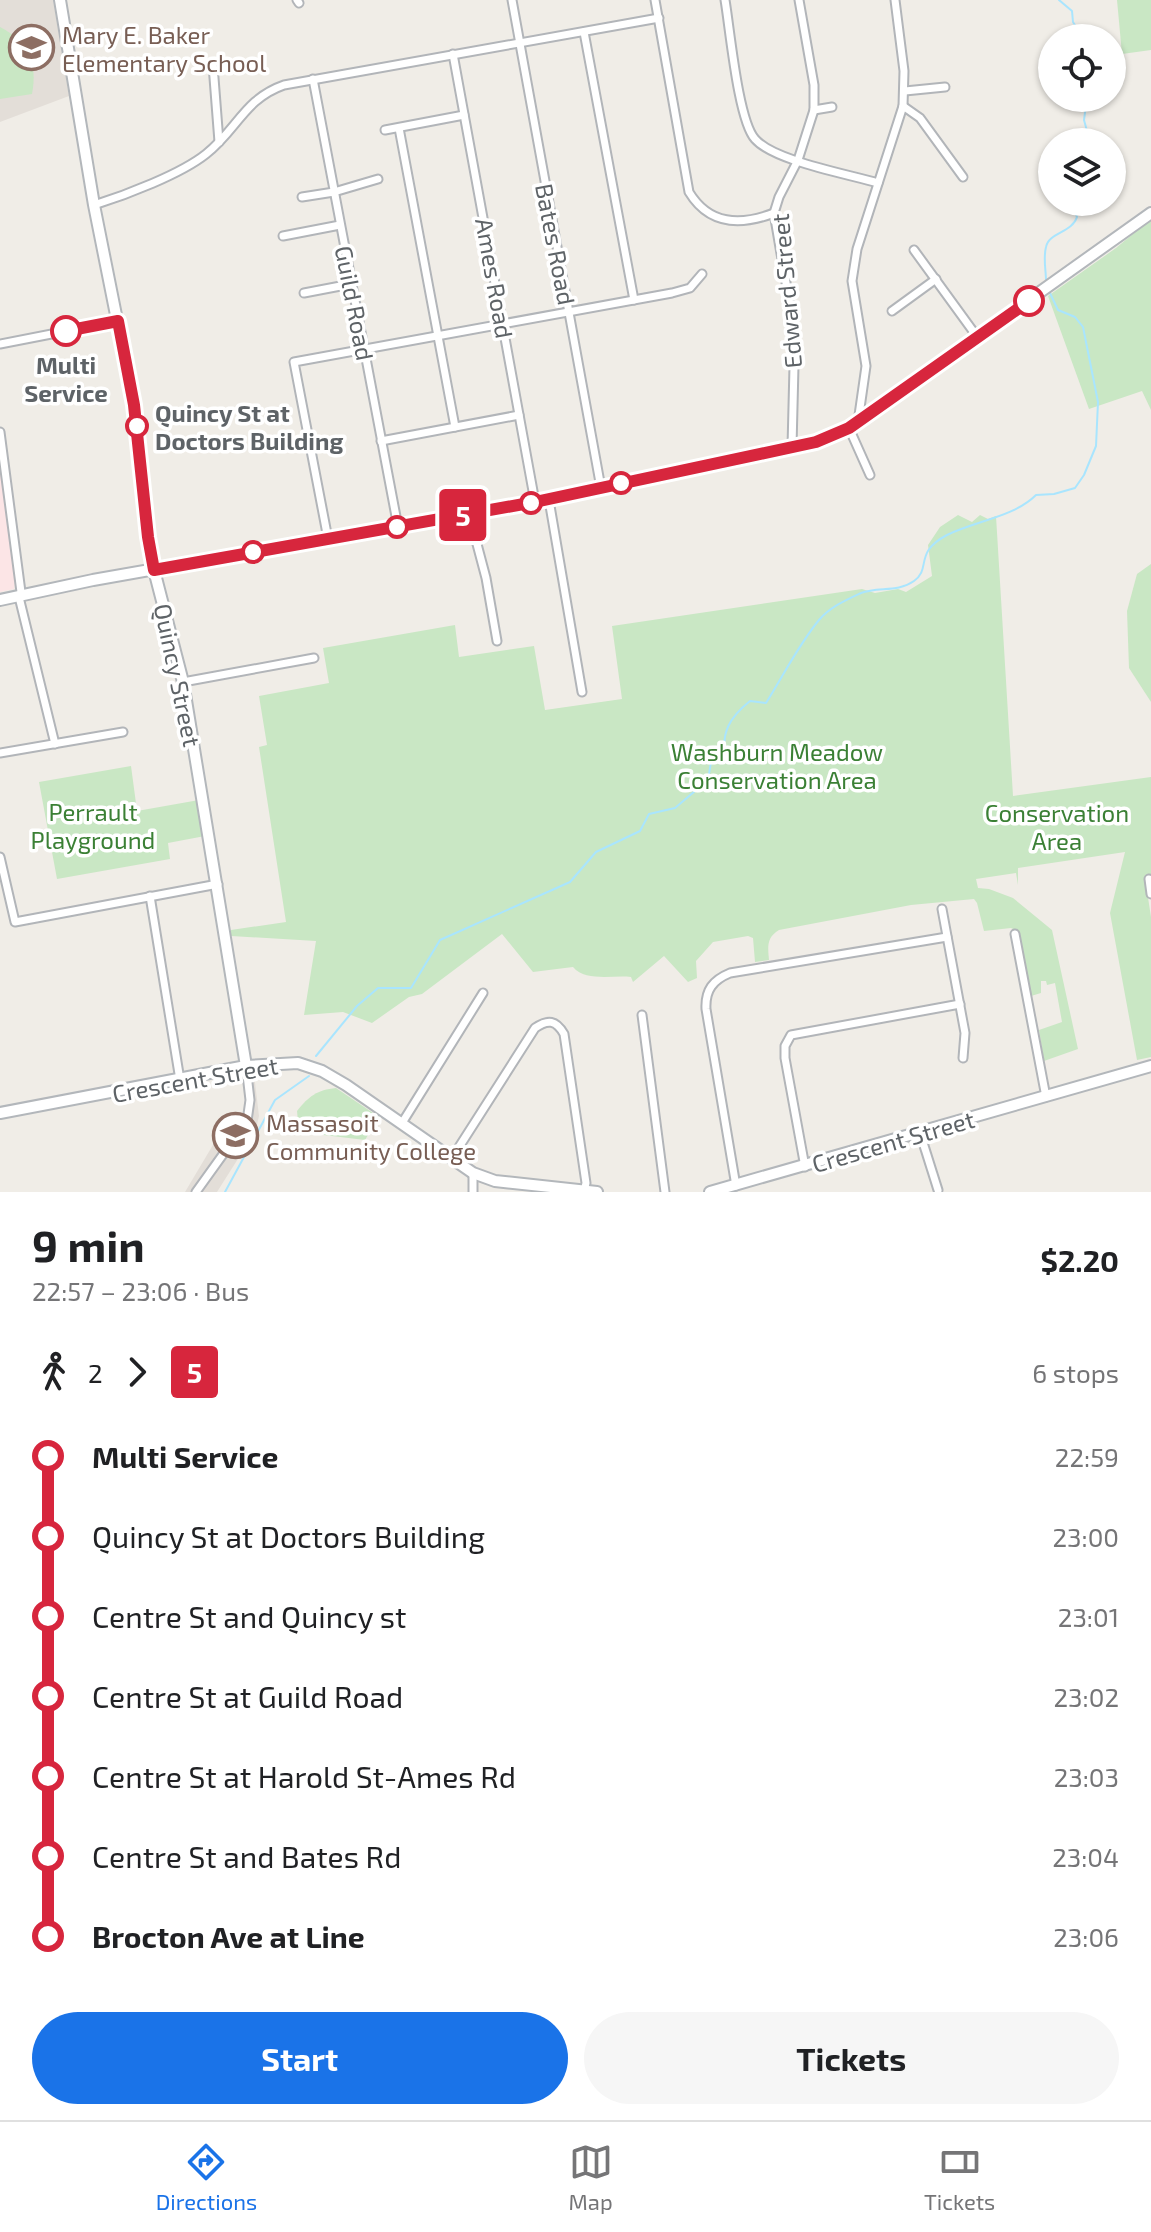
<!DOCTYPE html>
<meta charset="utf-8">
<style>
:root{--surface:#fff;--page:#f6f6f6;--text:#202124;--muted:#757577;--line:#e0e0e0;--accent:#1a73e8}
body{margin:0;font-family:"Exo 2",sans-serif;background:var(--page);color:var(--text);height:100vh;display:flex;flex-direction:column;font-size:30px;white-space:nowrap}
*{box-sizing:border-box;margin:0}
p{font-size:26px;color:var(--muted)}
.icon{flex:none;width:44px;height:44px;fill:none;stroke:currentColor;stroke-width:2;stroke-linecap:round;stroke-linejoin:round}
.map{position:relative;height:1192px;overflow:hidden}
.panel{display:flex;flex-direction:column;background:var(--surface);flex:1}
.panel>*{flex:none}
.badge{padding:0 16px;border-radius:6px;font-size:28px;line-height:52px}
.tools{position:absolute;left:1038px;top:24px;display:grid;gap:16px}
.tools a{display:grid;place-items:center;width:88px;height:88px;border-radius:50%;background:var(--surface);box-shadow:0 2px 6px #0004;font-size:40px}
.map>.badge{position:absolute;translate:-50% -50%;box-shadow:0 0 0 4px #fff}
.legs{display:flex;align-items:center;gap:12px;height:88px;padding:0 32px;font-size:26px}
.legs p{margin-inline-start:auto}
.overview{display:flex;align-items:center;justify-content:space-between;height:136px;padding:0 32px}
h1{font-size:44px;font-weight:700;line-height:60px}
.button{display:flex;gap:16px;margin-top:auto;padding:16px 32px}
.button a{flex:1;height:92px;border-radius:48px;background:var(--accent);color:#fff;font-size:32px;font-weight:700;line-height:92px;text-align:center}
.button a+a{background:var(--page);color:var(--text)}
ul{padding:0 32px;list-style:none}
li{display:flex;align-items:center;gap:28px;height:80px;font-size:30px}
li i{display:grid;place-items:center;width:12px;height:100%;margin:0 10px;background:currentColor}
li i::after{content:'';width:20px;height:20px;margin:-10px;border:6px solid;border-radius:50%;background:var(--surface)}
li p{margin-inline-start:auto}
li:first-child i{background:linear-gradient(#0000 50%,currentColor 0)}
li:last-child i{background:linear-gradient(currentColor 50%,#0000 0)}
.tab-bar{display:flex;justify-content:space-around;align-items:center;height:112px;border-top:2px solid var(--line);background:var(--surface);font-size:22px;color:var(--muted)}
.tab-bar a{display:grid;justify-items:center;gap:4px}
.tab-bar .selected{color:var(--accent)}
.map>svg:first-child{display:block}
.education{fill:#e3ded8}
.medical{fill:#fce5e6}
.green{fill:#c9e7c4}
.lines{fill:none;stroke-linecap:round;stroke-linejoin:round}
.stream{stroke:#a9e5fe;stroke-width:2}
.street-casing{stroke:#b2b5b9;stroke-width:11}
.secondary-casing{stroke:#b3b7bb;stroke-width:14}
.street{stroke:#fff;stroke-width:7}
.secondary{stroke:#fff;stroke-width:10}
.line-1-casing{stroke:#fff;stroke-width:18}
.line-1{stroke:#d7263d;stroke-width:12}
.stop-1-dot{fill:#fff;stroke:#d7263d;stroke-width:4}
.labels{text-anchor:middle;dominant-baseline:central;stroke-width:7;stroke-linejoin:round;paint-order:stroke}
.education-label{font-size:24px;fill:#785e54;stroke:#fff;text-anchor:start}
.street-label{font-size:24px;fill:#5e6367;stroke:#fff}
.stop-label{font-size:24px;font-weight:bold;fill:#5e6367;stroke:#fff}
.park-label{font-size:24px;fill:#3b8035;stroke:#fff}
</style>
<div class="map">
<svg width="1151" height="1192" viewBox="0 0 1151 1192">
<rect width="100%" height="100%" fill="#f0ede7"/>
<g class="education">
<path d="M0 0H53L69 96 0 122Z"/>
<path d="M254 1074 259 1116 256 1129 248 1143 217 1192H185L226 1123 244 1119 247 1113 246 1092 243 1076Z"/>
</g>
<path class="medical" d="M0 463 15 582 14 589 0 592Z"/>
<g class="green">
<path d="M1117 0H1151V50L1122 54Z"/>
<path d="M0 27C28 41 38 63 32 94L0 99Z"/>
<path d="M1151 219V410L1142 391 1089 409 1048 296 1116 248Z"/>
<path d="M958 515 972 522 980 515 988 519 996 516 1013 796 1151 777V874L1145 878 1151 917V1057L1137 1060 1110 913 1125 852 1018 868V885L1016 873 976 879 978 888 989 889 1013 898 1052 930 1078 1049 1044 1061 1039 1030 1062 1022 1055 983 1047 985 1046 981H1041V993L1031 996 1019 932 1011 928 984 931 977 903 974 899 911 905 779 930C766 938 768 947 769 960L755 962 753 938 748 936 713 942 696 961 697 978 688 982 664 956 633 982 631 977C612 975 586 982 573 967L533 972 502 934 422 994 409 997 372 1023 343 1012 304 1015 316 941 231 936V930L286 922 259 747 267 745 259 696 329 683 323 648 455 625 459 657 534 646 545 710 622 699 612 626 862 589 875 593 898 589 906 592 932 576 928 545 940 527Z"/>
<path d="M1151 564V702L1129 668 1127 611 1137 574Z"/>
<path d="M131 766 137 811 199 800 205 836 168 843 170 859 57 879 39 782Z"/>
<path d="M336 1088 379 1117 365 1140 299 1132 297 1111C309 1096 317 1090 336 1088Z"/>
</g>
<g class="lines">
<g class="stream">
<path d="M1059 0 1072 11 1073 22 1083 38"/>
<path d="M1087 98 1084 120 1090 142"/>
<path d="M1046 281C1046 270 1043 258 1046 247 1049 232 1072 233 1077 217L1073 208 1066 202"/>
<path d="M316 1056 357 1006 378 988H411L440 940 570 882 596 852 640 831 649 814 675 808 708 780 711 762 726 759C720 733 730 717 750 701L766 703C783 676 799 644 819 620 830 607 846 600 861 593 878 586 897 593 914 581 932 568 913 553 947 535 975 521 1014 517 1036 495L1054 494 1075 488 1084 475 1096 446 1098 402 1083 327 1075 317 1058 310 1049 291"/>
<path d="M225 1192 275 1100 309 1076"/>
</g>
<defs>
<g id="street">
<path d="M297 0 299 3"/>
<path d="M512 0 601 488"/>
<path d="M655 0 689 192C709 225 740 226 774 213"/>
<path d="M725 0C730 29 738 120 755 139 774 161 848 174 878 183"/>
<path d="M584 32 634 300"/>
<path d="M453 54 535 502"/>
<path d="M213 65 219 142"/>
<path d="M313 79 398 527"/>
<path d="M905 91 945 87"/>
<path d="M903 106 920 118 963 177"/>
<path d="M814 110 832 107"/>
<path d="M399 128 455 427"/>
<path d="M385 130 464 115"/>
<path d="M302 197 334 192 378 179"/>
<path d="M94 205C126 195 181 174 206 154 237 130 244 99 284 85L659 18"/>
<path d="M283 236 340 225"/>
<path d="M914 250 978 338"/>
<path d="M304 293 351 284"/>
<path d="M892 311 936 279"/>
<path d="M0 344 118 321"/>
<path d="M858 422 866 366 852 281 857 249 903 106 904 71 895 0"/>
<path d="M849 428 870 475"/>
<path d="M0 432 21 592 19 597 55 744"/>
<path d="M381 441 519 415"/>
<path d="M792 447 794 366 789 300 774 213 779 197 798 160 814 110V85L799 0"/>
<path d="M549 500 582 692"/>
<path d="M469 514 486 578 497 641"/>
<path d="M328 539 294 362 672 293 690 288 702 274"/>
<path d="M183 682 314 658"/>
<path d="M0 753 123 732"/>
<path d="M0 857 15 922 218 884"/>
<path d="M1149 879 1151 894"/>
<path d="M150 896 180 1080"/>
<path d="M942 909 965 1033 963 1058"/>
<path d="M1015 934 1046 1097"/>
<path d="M642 1015 665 1192"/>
<path d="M402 1123 483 993"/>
<path d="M920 1133 938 1190"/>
<path d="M452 1158 535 1028C548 1019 556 1020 564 1034L586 1183 584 1191"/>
<path d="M805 1167 785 1058V1046L791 1035 960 1004"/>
<path d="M473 1173V1192"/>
<path d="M736 1186 706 1009C705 990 713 980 730 973L947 937"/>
<path d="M196 1192 247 1121 250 1100 246 1066"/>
</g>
<g id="secondary">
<path d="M60 0 94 205 134 405 148 537 154 570 183 682 246 1066"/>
<path d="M0 600 93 580 535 502 816 442 849 428 1151 213"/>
<path d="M0 1113 246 1066 298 1063 322 1071 346 1085 473 1173 495 1181 597 1192"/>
<path d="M710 1192 1151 1066"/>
</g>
</defs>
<use href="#street" class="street-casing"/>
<use href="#secondary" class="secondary-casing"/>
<use href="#street" class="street"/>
<use href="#secondary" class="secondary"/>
</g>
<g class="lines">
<defs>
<path id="line-1" d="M66 331 118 321 134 405 148 537 154 570 535 502 816 442 849 428 1029 301"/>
</defs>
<use href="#line-1" class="line-1-casing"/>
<use href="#line-1" class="line-1"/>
</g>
<defs>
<symbol id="school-ring" viewBox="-11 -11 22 22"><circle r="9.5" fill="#fff" stroke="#8d6e63" stroke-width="1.5"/><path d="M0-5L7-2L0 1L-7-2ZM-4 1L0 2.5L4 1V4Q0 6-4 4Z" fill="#8d6e63"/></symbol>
<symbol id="university-ring" viewBox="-11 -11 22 22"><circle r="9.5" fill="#fff" stroke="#8d6e63" stroke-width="1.5"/><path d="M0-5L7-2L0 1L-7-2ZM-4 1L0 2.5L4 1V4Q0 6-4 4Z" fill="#8d6e63"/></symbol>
</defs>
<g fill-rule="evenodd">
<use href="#school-ring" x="6" y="22" width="51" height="51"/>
<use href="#university-ring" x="210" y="1110" width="51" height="51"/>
</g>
<g class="stop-1-dot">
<circle cx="1029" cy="301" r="14"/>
<circle cx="66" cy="331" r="14"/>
<circle cx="137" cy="426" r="10"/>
<circle cx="621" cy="483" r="10"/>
<circle cx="531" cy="503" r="10"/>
<circle cx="397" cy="527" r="10"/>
<circle cx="253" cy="552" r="10"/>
</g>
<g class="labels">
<g class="education-label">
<text x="62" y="34">Mary E. Baker<tspan x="62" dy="28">Elementary School</tspan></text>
<text x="266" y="1122">Massasoit<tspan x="266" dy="28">Community College</tspan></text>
</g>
<g class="street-label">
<text transform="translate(556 244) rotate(79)">Bates Road</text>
<text transform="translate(495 278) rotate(80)">Ames Road</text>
<text transform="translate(786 291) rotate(-95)">Edward Street</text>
<text transform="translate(355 303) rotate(79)">Guild Road</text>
<text transform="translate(178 675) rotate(78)">Quincy Street</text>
<text transform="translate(195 1079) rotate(-10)">Crescent Street</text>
<text transform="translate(893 1141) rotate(-16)">Crescent Street</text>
</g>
<g class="stop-label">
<text x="66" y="364">Multi<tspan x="66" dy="28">Service</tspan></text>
<text x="155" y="412" text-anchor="start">Quincy St at<tspan x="155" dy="28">Doctors Building</tspan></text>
</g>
<g class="park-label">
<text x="777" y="751">Washburn Meadow<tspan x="777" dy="28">Conservation Area</tspan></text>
<text x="93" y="811">Perrault<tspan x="93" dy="28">Playground</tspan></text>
<text x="1057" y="812">Conservation<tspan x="1057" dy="28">Area</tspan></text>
</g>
</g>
</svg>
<div class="tools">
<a><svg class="icon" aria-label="locate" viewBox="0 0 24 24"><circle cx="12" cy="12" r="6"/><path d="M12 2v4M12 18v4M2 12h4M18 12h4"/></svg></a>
<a><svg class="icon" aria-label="layers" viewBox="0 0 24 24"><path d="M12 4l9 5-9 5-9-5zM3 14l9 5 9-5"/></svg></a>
</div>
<b class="badge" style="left:463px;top:515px;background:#d7263d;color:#fff">5</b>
</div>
<section class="panel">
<div class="overview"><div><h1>9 min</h1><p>22:57 – 23:06 · Bus</p></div><b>$2.20</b></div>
<div class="legs"><svg class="icon" aria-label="walk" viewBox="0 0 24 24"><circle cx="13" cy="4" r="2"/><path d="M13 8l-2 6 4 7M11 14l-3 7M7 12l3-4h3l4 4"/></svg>2<svg class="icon" aria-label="forward" viewBox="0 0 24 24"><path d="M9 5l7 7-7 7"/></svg><b class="badge" style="background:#d7263d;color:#fff">5</b><p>6 stops</p></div>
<ul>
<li><i style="color:#d7263d"></i><b>Multi Service</b><p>22:59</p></li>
<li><i style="color:#d7263d"></i><span>Quincy St at Doctors Building</span><p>23:00</p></li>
<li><i style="color:#d7263d"></i><span>Centre St and Quincy st</span><p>23:01</p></li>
<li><i style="color:#d7263d"></i><span>Centre St at Guild Road</span><p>23:02</p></li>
<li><i style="color:#d7263d"></i><span>Centre St at Harold St-Ames Rd</span><p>23:03</p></li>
<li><i style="color:#d7263d"></i><span>Centre St and Bates Rd</span><p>23:04</p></li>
<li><i style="color:#d7263d"></i><b>Brocton Ave at Line</b><p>23:06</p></li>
</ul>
<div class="button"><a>Start</a><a>Tickets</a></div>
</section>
<nav class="tab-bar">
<a class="selected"><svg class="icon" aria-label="directions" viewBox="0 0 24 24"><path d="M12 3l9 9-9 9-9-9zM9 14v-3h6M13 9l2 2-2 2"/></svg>Directions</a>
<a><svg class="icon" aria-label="map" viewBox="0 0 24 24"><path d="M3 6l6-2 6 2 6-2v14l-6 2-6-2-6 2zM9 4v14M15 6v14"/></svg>Map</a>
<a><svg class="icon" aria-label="tickets" viewBox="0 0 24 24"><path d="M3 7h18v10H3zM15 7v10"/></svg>Tickets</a>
</nav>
